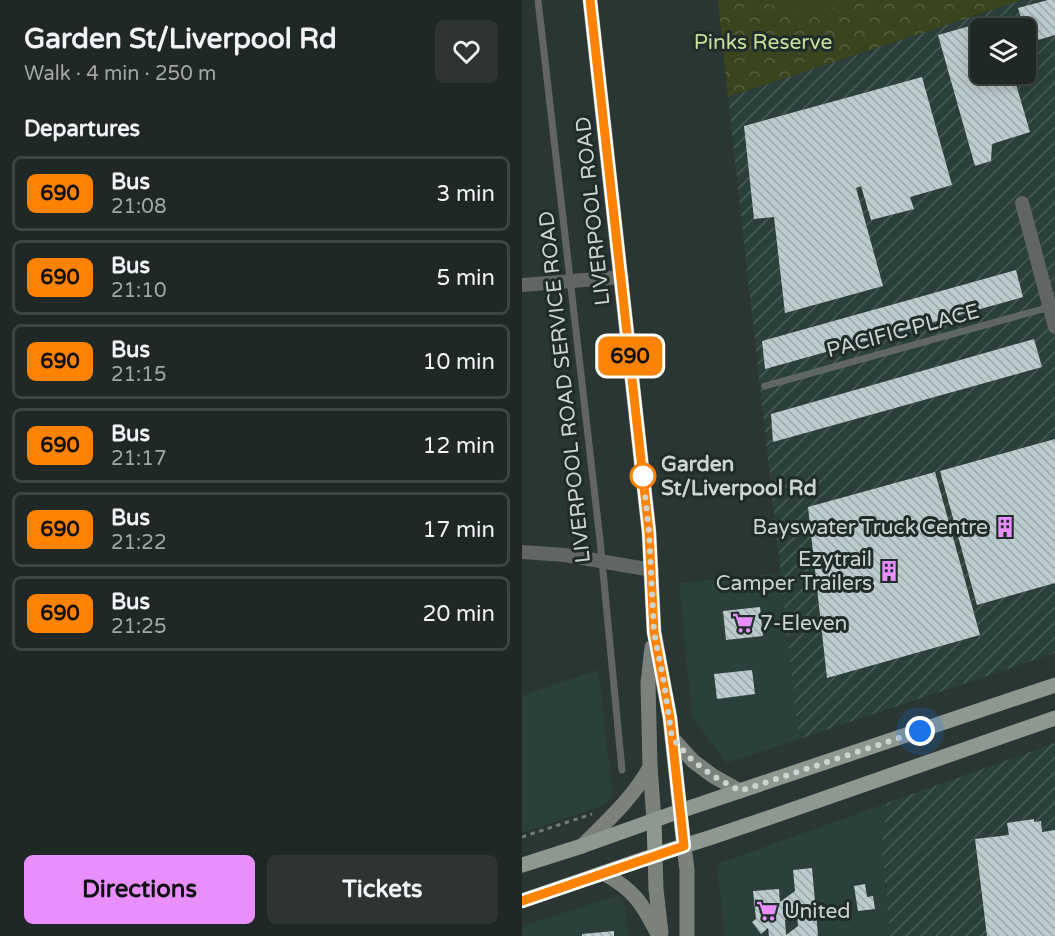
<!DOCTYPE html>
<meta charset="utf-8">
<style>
:root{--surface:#202826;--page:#2d3432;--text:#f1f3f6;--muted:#a2a6a7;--line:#3d4443;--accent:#e88eff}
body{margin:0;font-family:"Varela Round",sans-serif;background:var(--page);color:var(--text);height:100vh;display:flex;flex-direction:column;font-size:22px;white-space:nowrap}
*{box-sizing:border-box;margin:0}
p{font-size:20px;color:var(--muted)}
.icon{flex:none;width:33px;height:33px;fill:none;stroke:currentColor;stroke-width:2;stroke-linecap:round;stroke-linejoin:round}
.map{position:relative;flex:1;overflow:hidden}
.sheet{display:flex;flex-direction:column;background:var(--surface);width:522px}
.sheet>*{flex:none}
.badge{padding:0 12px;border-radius:9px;font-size:21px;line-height:39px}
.controls{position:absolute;left:448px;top:18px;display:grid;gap:12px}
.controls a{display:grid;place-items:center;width:66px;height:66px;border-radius:9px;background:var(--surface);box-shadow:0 3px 15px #0003,0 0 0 2px var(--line);font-size:30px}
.you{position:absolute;width:30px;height:30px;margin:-15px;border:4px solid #fff;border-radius:50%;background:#1a73e8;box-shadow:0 0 0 9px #1a73e833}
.map>.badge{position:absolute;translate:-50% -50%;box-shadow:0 0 0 3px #fff}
h2{padding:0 24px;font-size:22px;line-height:54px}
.round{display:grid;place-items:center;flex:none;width:63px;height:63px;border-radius:9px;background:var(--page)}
.head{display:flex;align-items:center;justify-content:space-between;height:102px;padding:0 24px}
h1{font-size:28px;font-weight:700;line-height:45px}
.primary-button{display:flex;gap:12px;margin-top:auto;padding:12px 24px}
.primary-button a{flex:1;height:69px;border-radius:9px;background:var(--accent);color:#111;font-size:24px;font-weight:700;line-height:69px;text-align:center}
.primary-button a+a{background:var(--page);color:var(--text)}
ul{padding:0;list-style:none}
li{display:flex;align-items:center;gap:18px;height:75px;margin:0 12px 9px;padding:0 12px;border:3px solid var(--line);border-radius:9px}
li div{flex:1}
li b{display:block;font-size:22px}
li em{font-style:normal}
li .badge{min-width:66px;font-weight:700;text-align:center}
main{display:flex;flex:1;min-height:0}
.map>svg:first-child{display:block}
.built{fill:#2b403b}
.industrial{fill:url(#industrial-furrows);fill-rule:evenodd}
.park{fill:url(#park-crowns)}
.pitch{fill:#3a451f}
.building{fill:url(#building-back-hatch);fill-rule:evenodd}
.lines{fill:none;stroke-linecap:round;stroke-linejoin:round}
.path{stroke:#707b78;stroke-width:3;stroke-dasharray:4.5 4.5;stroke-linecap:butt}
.service{stroke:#626662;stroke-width:7}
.minor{stroke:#626662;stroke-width:14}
.secondary{stroke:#7b827c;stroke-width:15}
.primary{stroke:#8e9790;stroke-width:15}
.line-casing{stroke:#fff;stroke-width:14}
.line{stroke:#ff8200;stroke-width:9}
.walk{stroke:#ccd4d2;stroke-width:6;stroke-dasharray:0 10.8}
.stop-dot{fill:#fff;stroke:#ff8200;stroke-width:3}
.labels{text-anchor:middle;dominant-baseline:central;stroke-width:6;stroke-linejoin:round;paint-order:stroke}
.park-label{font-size:21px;fill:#c8de9a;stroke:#202c29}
.street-label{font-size:21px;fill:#ccd4d2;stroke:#202c29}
.stop-label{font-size:21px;font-weight:bold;fill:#ccd4d2;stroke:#202c29;text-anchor:start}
.poi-label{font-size:21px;fill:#ccd4d2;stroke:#202c29;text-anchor:end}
</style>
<main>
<section class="sheet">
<div class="head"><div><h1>Garden St/Liverpool Rd</h1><p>Walk · 4 min · 250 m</p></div><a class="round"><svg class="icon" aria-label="heart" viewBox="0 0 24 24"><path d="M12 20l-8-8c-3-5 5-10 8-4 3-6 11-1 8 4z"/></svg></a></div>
<h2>Departures</h2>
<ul>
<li><span class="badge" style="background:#ff8200;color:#111">690</span><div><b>Bus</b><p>21:08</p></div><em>3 min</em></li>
<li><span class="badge" style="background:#ff8200;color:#111">690</span><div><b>Bus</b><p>21:10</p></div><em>5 min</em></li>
<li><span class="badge" style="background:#ff8200;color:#111">690</span><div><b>Bus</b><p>21:15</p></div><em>10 min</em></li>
<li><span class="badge" style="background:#ff8200;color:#111">690</span><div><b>Bus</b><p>21:17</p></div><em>12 min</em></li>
<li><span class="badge" style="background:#ff8200;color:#111">690</span><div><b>Bus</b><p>21:22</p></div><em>17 min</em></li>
<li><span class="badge" style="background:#ff8200;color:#111">690</span><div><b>Bus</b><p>21:25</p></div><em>20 min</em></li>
</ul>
<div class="primary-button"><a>Directions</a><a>Tickets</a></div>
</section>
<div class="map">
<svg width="533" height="936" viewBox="0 0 533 936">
<defs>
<pattern id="industrial-furrows" width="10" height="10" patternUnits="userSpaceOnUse" patternTransform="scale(1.5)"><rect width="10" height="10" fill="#2b403b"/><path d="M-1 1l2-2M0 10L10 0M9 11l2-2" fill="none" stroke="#495b56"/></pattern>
<pattern id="park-crowns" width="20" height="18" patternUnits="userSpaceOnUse" patternTransform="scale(1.5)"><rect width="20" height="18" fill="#3a451f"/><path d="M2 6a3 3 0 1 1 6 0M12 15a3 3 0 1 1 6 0" fill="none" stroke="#555f3f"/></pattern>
<pattern id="building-back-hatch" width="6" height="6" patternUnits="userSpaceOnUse" patternTransform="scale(1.5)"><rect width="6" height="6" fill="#bccbcd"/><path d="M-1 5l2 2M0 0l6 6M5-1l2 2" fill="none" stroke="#9ca8aa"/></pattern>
</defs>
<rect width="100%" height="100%" fill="#2a3633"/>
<g class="built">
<path d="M259 573 277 739 204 763 170 716 157 583Z"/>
<path d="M76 670 91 793 83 805 0 833V696Z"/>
<path d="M365 803 360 848 368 936H202L195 864Z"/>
<path d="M96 895 102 901 106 936H0V926Z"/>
</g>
<g class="industrial">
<path d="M500 0H533V653L277 739 206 97ZM459 28H504V74H459Z"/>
<path d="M533 743V936H368L360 848 365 803Z"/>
</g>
<path class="park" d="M196 0H500L206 97Z"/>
<path class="pitch" d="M232 0H341C305 12 269 12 232 0Z"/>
<g class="building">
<path d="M526 0H533V35L506 43 504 28H502L496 8Z"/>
<path d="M476 18 479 28H459V74H491L508 132 470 144 469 161 453 166 416 35Z"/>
<path d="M400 77 430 185 388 197 392 209 349 220 339 186 334 188 361 286 263 313 252 217 232 219 222 126Z"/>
<path d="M494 270 501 297 243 369 240 341Z"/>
<path d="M512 339 520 367 251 442 249 414Z"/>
<path d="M533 439V583L455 605 418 471Z"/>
<path d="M413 472 458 635 305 678 286 507Z"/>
<path d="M238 607 241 636 204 640 201 611Z"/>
<path d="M230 670 233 694 195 699 192 674Z"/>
<path d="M512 819V822L519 821 520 832 533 830V936H465L453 839 487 835 485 823Z"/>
<path d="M290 868 296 935 295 936H247L246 928 239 934 230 922 234 919 231 891 257 889 258 902 273 891 271 870ZM275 911 276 926 264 935 263 920Z"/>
<path d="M343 884 345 897 351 896 353 909 336 911 332 886Z"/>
<path d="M92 931V936H60V934Z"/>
</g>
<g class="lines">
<path class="path" d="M0 837 70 814"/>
<g class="service">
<path d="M16 0 78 540 100 770"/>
<path d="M243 386 528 307"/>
</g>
<g class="minor">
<path d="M500 203 533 327"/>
<path d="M0 285 100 277"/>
<path d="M0 552 43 555 130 570"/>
</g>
<g class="secondary">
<path d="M68 0 127 532 132 632 148 718 158 811"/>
<path d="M130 647 126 683 128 766 132 820"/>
<path d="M150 738 171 761 191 776 218 791"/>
<path d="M60 846C85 821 111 798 128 767"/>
<path d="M162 846 165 870V936"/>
<path d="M133 855 134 889 139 933"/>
<path d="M81 873C113 890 121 905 137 936"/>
</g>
<g class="primary">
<path d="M158 811 162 846"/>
<path d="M132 820 133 855"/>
<path d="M0 865 60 846 158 811 533 685"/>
<path d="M0 901 133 855 190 837 249 817 533 718"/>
</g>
</g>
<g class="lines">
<defs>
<path id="line" d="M0 901 162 846 148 718 132 632 127 532 68 0"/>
</defs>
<use href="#line" class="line-casing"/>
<use href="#line" class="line"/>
<path class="walk" d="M121 476 127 532 132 632 142 683 150 738 171 761 191 776 218 791 398 731"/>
</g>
<defs>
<symbol id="building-bare" viewBox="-9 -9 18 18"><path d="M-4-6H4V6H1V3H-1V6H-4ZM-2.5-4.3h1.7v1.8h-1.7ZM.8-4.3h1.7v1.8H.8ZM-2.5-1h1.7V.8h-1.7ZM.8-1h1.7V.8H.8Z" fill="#e88eff" stroke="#202c29" stroke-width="2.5" paint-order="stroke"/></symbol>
<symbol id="supermarket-bare" viewBox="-9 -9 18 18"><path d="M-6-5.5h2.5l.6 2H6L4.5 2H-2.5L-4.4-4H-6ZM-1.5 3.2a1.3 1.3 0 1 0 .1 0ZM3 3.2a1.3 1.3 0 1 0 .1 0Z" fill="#e88eff" stroke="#202c29" stroke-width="2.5" paint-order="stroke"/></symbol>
</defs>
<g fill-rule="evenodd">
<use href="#building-bare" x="468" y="512" width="30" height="30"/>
<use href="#building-bare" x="352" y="556" width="30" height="30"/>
<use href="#supermarket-bare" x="206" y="608" width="30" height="30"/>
<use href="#supermarket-bare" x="230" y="896" width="30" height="30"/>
</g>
<circle class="stop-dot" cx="121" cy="476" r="12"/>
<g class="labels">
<g class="park-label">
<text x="241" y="42">Pinks Reserve</text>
</g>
<g class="street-label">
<text transform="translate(71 211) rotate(-96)">LIVERPOOL ROAD</text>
<text transform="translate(381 331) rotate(-15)">PACIFIC PLACE</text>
<text transform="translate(43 387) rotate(-96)">LIVERPOOL ROAD SERVICE ROAD</text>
</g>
<g class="stop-label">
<text x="139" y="464">Garden<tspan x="139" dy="24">St/Liverpool Rd</tspan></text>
</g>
<g class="poi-label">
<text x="466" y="527">Bayswater Truck Centre</text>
<text x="350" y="559">Ezytrail<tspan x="350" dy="24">Camper Trailers</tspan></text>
<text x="238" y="623" text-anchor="start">7-Eleven</text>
<text x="262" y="911" text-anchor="start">United</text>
</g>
</g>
</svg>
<div class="controls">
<a><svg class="icon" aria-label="layers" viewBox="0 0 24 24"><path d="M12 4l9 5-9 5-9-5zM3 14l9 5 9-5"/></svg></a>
</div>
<div class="you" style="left:398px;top:731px"></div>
<b class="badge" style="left:108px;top:356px;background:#ff8200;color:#111">690</b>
</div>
</main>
